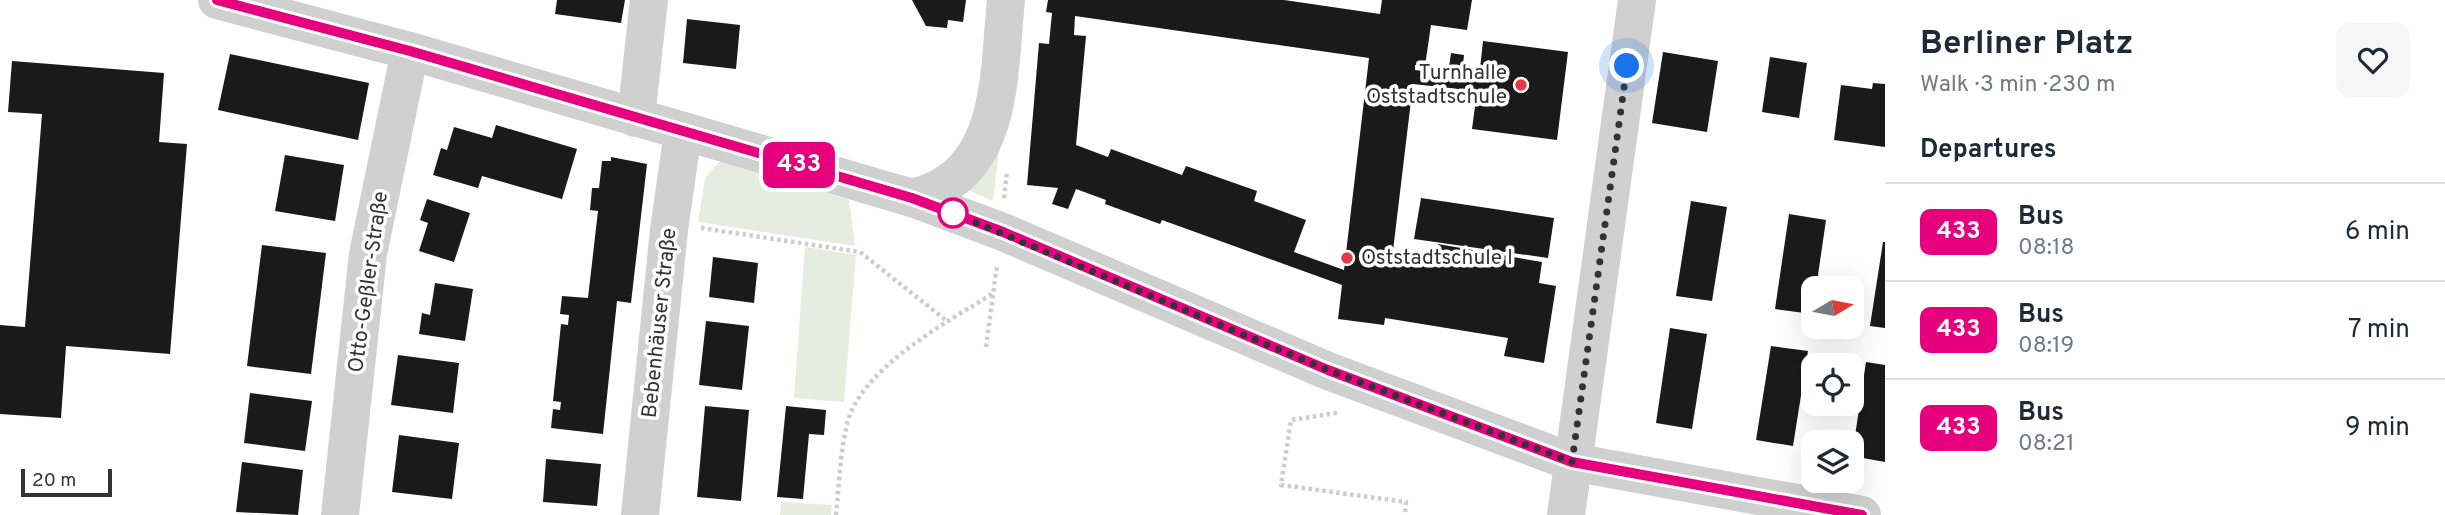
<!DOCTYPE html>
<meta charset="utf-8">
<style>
:root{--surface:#fff;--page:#f6f6f7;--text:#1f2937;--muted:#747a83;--line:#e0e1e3}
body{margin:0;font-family:Overpass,sans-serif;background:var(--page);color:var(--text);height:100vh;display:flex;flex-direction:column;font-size:26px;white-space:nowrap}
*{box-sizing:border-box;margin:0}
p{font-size:23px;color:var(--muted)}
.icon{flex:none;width:38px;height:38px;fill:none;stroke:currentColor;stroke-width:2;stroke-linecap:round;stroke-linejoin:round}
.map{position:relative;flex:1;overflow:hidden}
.details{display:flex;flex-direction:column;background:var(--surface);width:560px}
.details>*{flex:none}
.badge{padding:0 14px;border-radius:10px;font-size:24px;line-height:46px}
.needle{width:46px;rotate:80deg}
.buttons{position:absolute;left:1801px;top:276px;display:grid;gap:14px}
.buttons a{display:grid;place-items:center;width:63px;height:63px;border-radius:14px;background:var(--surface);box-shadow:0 7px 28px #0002;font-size:35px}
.scale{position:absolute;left:21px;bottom:18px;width:91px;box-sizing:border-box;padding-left:7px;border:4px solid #333;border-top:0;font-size:19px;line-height:24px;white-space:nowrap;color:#333;-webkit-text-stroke:5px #fff;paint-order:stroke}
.you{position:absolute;width:35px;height:35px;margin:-18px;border:5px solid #fff;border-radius:50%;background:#1a73e8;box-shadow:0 0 0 10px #1a73e833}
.map>.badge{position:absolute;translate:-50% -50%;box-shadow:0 0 0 4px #fff}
h2{padding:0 35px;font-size:26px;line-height:63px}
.round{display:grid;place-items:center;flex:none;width:74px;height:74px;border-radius:14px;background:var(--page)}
.summary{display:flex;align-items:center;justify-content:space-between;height:119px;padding:0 35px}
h1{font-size:33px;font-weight:700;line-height:52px}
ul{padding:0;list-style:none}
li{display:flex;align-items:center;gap:21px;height:98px;padding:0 35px;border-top:2px solid var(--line)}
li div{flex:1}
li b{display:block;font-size:26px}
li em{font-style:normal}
li .badge{min-width:77px;font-weight:700;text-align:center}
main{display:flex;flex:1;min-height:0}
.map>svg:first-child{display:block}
.green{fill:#e6ecdf}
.building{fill:#1a1a1a;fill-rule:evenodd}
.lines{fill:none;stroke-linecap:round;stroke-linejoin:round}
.path{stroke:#cdcdcd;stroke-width:4.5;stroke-dasharray:3.5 3.5;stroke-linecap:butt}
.minor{stroke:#d0d0d0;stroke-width:38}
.line-casing{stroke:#fff;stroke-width:16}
.line{stroke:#e6007e;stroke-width:10}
.walk{stroke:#333;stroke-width:7;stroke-dasharray:0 12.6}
.poi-dot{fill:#e63946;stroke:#fff;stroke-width:2.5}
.stop-dot{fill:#fff;stroke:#e6007e;stroke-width:3.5}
.labels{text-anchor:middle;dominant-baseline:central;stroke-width:7;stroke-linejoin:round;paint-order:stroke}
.poi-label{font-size:21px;fill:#333;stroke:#fff;text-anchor:end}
.street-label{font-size:21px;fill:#333;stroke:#fff}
</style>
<main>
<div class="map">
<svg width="1885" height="515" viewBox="0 0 1885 515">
<rect width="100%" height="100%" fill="#fff"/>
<g class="green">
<path d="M999 151 993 201 965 189Z"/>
<path d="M720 161 849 200 855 246 698 222 705 178Z"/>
<path d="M805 247 856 255 844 402 794 398Z"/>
<path d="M781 502 832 505 831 515H780Z"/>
</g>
<g class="building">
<path d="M557 0H625L621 23 555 14Z"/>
<path d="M912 0H966L963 22 948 20 947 28 926 26Z"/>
<path d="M1048 0H1284L1380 14 1382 0H1472L1467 30 1431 25 1425 66 1415 65V70L1448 74 1451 53 1464 55 1462 76 1479 78 1483 41 1568 52 1557 140 1472 129 1477 91 1413 84 1392 259 1434 266 1438 244 1542 262 1539 283 1556 286 1544 363 1504 356 1508 338 1385 318 1384 325 1338 319 1342 285 1162 220 1160 224 1105 204 1106 200 1076 189 1068 209 1052 204 1058 188 1027 185 1039 43 1049 44 1052 13 1046 12ZM1075 16 1369 58 1344 270 1294 252 1306 220 1254 201 1257 191 1186 166 1182 175 1111 149 1108 157 1076 145 1086 36 1074 35Z"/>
<path d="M687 19 740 25 736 69 683 63Z"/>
<path d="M1663 52 1718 61 1707 132 1652 123Z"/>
<path d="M230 54 369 83 358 140 218 110Z"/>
<path d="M1770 57 1807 63 1799 118 1762 112Z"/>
<path d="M12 61 164 73 159 142 187 144 170 354 66 346 61 418 0 414V325L25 327 42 114 8 112Z"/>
<path d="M1873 83 1885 84V147L1834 140 1841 85 1872 89Z"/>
<path d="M496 125 577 149 562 199 482 176 478 188 433 175 441 148 447 150 454 127 492 138Z"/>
<path d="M285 155 344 165 335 221 275 211Z"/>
<path d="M611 157 647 164 631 303 617 301 603 434 551 428 553 409 560 410 561 402 553 401 561 324 568 325 569 315 560 314 562 296 588 298 598 211 590 210 592 188H599L602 161H611Z"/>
<path d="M1421 198 1554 218 1548 258 1414 239Z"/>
<path d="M427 199 470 213 454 262 419 251 428 223 420 220Z"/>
<path d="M1691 201 1727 207 1712 301 1676 296Z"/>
<path d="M1789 214 1826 220 1816 289H1813L1812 314 1775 309Z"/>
<path d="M1883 242H1885V328L1870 326Z"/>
<path d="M262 245 326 253 311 374 247 366Z"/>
<path d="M713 257 758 263 754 303 709 297Z"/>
<path d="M435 283 473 289 465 341 419 334 422 313 430 315Z"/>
<path d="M706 321 749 326 742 390 699 385Z"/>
<path d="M1670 328 1707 334 1692 429 1656 423Z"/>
<path d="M1771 346 1808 351 1793 446 1756 440Z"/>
<path d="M398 355 459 363 453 413 391 405Z"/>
<path d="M1866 362 1885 365V462L1852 456Z"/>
<path d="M250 393 312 401 305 451 244 443Z"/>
<path d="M705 406 749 410 741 501 697 497Z"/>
<path d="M786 406 826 410 824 435 809 434 803 499 777 497Z"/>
<path d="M399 435 459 443 452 499 392 492Z"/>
<path d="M546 459 601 464 597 506 543 502Z"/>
<path d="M242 462 303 470 298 515 236 512Z"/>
</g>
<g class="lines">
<g class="path">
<path d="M1004 198 1007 171"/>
<path d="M701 228 860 252 947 321"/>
<path d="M986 347 997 265"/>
<path d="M1337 413 1291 420 1281 485 1406 502 1405 515"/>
<path d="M836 515C839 485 840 453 847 424 860 369 947 322 992 294"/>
</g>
<g class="minor">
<path d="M217 0 410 51 912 198 1003 232 1328 371 1572 462 1862 515"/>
<path d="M636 118 649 0"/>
<path d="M912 198C1005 176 998 76 1006 0"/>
<path d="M340 515 368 254 410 51"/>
<path d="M640 515 669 230 683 132"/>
<path d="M1566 515 1637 0"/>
</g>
</g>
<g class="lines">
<defs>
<path id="line" d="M217 0 410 51 912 198 1003 232 1328 370 1572 462 1862 515"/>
</defs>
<use href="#line" class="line-casing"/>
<use href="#line" class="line"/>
<path class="walk" d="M953 213 1328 370 1572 462 1627 66"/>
</g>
<g class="poi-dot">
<circle cx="1521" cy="85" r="7"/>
<circle cx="1347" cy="258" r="7"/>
</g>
<circle class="stop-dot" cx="953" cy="213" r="14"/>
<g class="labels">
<g class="poi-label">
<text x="1507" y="73">Turnhalle<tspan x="1507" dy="24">Oststadtschule</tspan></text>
<text x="1361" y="258" text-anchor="start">Oststadtschule I</text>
</g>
<g class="street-label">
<text transform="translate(369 282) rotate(-82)">Otto-Geßler-Straße</text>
<text transform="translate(660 323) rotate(-84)">Bebenhäuser Straße</text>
</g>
</g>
</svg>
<div class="buttons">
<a><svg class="needle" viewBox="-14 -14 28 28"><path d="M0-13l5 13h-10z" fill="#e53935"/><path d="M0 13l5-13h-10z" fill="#747a83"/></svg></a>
<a><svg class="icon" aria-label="locate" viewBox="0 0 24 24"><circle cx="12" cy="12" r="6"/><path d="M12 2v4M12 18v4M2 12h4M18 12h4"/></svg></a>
<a><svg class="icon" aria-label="layers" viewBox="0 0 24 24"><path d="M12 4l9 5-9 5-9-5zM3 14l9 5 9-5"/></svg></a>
</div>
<div class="scale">20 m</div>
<div class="you" style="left:1627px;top:66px"></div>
<b class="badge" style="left:799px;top:165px;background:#e6007e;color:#fff">433</b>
</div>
<section class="details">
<div class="summary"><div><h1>Berliner Platz</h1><p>Walk · 3 min · 230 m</p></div><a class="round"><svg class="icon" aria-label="heart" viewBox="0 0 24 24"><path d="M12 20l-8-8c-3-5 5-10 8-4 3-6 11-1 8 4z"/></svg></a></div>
<h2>Departures</h2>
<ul>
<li><span class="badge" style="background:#e6007e;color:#fff">433</span><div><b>Bus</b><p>08:18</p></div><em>6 min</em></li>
<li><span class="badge" style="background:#e6007e;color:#fff">433</span><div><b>Bus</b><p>08:19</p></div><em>7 min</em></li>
<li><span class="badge" style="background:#e6007e;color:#fff">433</span><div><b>Bus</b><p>08:21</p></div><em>9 min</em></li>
</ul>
</section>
</main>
